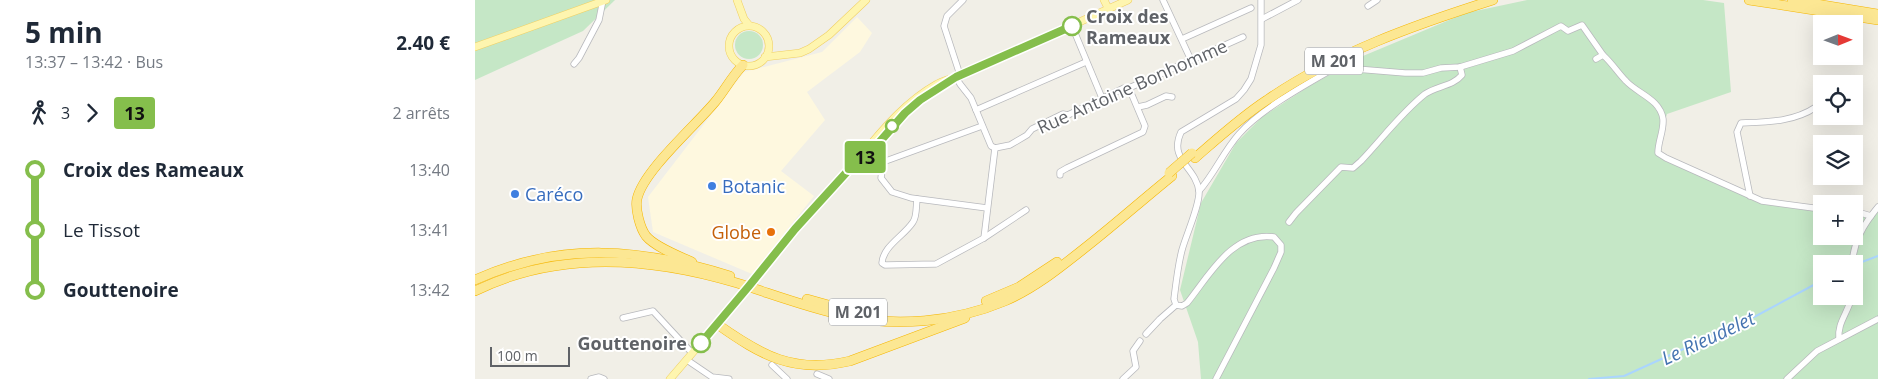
<!DOCTYPE html>
<html lang="fr">
<meta charset="utf-8">
<style>
:root{--surface:#fff;--page:#f6f6f7;--text:#1f2937;--muted:#747a83}
body{margin:0;font-family:"Open Sans",sans-serif;background:var(--page);color:var(--text);height:100vh;display:flex;flex-direction:column;font-size:19px;white-space:nowrap}
*{box-sizing:border-box;margin:0}
p{font-size:16px;color:var(--muted)}
.icon{flex:none;width:28px;height:28px;fill:none;stroke:currentColor;stroke-width:2;stroke-linecap:round;stroke-linejoin:round}
.map{position:relative;flex:1;overflow:hidden}
.details{display:flex;flex-direction:column;background:var(--surface);width:475px}
.details>*{flex:none}
.badge{padding:0 10px;border-radius:4px;font-size:18px;line-height:32px}
.needle{width:32px;rotate:89deg}
.controls{position:absolute;left:1338px;top:15px;display:grid;gap:10px}
.controls a{display:grid;place-items:center;width:50px;height:50px;border-radius:0px;background:var(--surface);box-shadow:0 5px 20px #0002;font-size:25px}
.scale{position:absolute;left:15px;bottom:12px;width:80px;box-sizing:border-box;padding-left:5px;border:2px solid #5f6267;border-top:0;font-size:14px;line-height:18px;white-space:nowrap;color:#5f6267;-webkit-text-stroke:4px #fff;paint-order:stroke}
.map>.badge{position:absolute;translate:-50% -50%;box-shadow:0 0 0 2px #fff}
.legs{display:flex;align-items:center;gap:8px;height:55px;padding:0 25px;font-size:16px}
.legs p{margin-inline-start:auto}
.head{display:flex;align-items:center;justify-content:space-between;height:85px;padding:0 25px}
h1{font-size:28px;font-weight:700;line-height:38px}
ul{padding:0 25px;list-style:none}
li{display:flex;align-items:center;gap:18px;height:60px;font-size:19px}
li i{display:grid;place-items:center;width:8px;height:100%;margin:0 6px;background:currentColor}
li i::after{content:'';width:12px;height:12px;margin:-6px;border:4px solid;border-radius:50%;background:var(--surface)}
li p{margin-inline-start:auto}
li:first-child i{background:linear-gradient(#0000 50%,currentColor 0)}
li:last-child i{background:linear-gradient(currentColor 50%,#0000 0)}
main{display:flex;flex:1;min-height:0}
.map>svg:first-child{display:block}
.commercial{fill:#fef8df}
.green{fill:#c5e7c6;fill-rule:evenodd}
.lines{fill:none;stroke-linecap:round;stroke-linejoin:round}
.stream{stroke:#aad5fe;stroke-width:2}
.minor-casing{stroke:#b8b9bd;stroke-width:7}
.major-casing{stroke:#f0cf61;stroke-width:8}
.highway-casing{stroke:#f5b603;stroke-width:10}
.minor{stroke:#fff;stroke-width:5.5}
.major{stroke:#fef5af;stroke-width:7}
.highway{stroke:#fce793;stroke-width:9}
.major-bridge-casing{stroke:#f0cf61;stroke-width:8;stroke-linecap:butt}
.highway-bridge-casing{stroke:#f5b603;stroke-width:10;stroke-linecap:butt}
.major-bridge{stroke:#fef5af;stroke-width:7}
.highway-bridge{stroke:#fce793;stroke-width:9}
.line-1-casing{stroke:#fff;stroke-width:11}
.line-1{stroke:#85be4c;stroke-width:8}
.stop-1-dot{fill:#fff;stroke:#85be4c;stroke-width:2.5}
.shop-dot{fill:#3f7fe0;stroke:#fff;stroke-width:2}
.food-dot{fill:#e8710a;stroke:#fff;stroke-width:2}
.labels{text-anchor:middle;dominant-baseline:central;stroke-width:4;stroke-linejoin:round;paint-order:stroke}
.shield{fill:#fff;stroke:#8f9195;stroke-width:1}
.shield-label{font-size:16px;font-weight:bold;fill:#5f6267}
.stop-label{font-size:18px;font-weight:bold;fill:#5f6267;stroke:#fff;text-anchor:start}
.street-label{font-size:18px;fill:#5f6267;stroke:#fff}
.shop-label{font-size:18px;fill:#366cbe;stroke:#fff;text-anchor:start}
.food-label{font-size:18px;fill:#c56008;stroke:#fff;text-anchor:end}
.water-label{font-size:19px;font-style:italic;fill:#4574b1;stroke:#fff}
</style>
<main>
<section class="details">
<div class="head"><div><h1>5 min</h1><p>13:37 – 13:42 · Bus</p></div><b>2.40 €</b></div>
<div class="legs"><svg class="icon" aria-label="walk" viewBox="0 0 24 24"><circle cx="13" cy="4" r="2"/><path d="M13 8l-2 6 4 7M11 14l-3 7M7 12l3-4h3l4 4"/></svg>3<svg class="icon" aria-label="forward" viewBox="0 0 24 24"><path d="M9 5l7 7-7 7"/></svg><b class="badge" style="background:#85be4c;color:#111">13</b><p>2 arrêts</p></div>
<ul>
<li><i style="color:#85be4c"></i><b>Croix des Rameaux</b><p>13:40</p></li>
<li><i style="color:#85be4c"></i><span>Le Tissot</span><p>13:41</p></li>
<li><i style="color:#85be4c"></i><b>Gouttenoire</b><p>13:42</p></li>
</ul>
</section>
<div class="map">
<svg width="1403" height="379" viewBox="0 0 1403 379">
<rect width="100%" height="100%" fill="#f1efe7"/>
<path class="commercial" d="M382 17 397 33 385 52 332 92 350 120 306 171 339 196 277 274 178 232 173 197 269 72 347 52Z"/>
<g class="green">
<path d="M0 0H140L108 31 0 80Z"/>
<path d="M1052 0H1228L1249 3 1256 92 1192 114 1181 152 1288 202 1346 210V236H1379V215L1396 217 1403 212V379H726L723 342 705 290 726 203 761 143 787 117 833 87 888 56 991 13ZM1346 264H1379V296H1346Z"/>
<circle cx="274" cy="45" r="14"/>
</g>
<g class="lines">
<g class="stream">
<path d="M1379 265 1403 256"/>
<path d="M1114 379 1149 376 1281 316 1346 281"/>
</g>
<defs>
<g id="minor">
<path d="M688 0 716 60"/>
<path d="M893 6 902 0"/>
<path d="M787 19 823 0"/>
<path d="M597 26 627 98"/>
<path d="M707 39 776 8"/>
<path d="M1121 59 1128 55C1137 63 1143 73 1151 81 1163 94 1185 99 1188 119 1189 131 1183 141 1183 153L1191 158 1287 201 1346 209"/>
<path d="M99 64 104 58 124 20 128 0"/>
<path d="M485 75 469 26 472 16 488 0"/>
<path d="M481 77 485 84 496 98 516 146 520 148 509 238"/>
<path d="M663 107 672 105 691 96 697 97"/>
<path d="M501 110 611 62"/>
<path d="M520 148 535 145 552 135 557 129 588 114 593 115 649 88H654L768 37"/>
<path d="M392 151 396 156 408 162 406 178 417 192 436 198 512 208"/>
<path d="M408 162 507 126"/>
<path d="M585 175V172L592 168 668 132 670 126 654 88"/>
<path d="M724 191C740 173 748 152 764 134 785 110 828 86 856 70L869 68 930 73H948L966 68 985 67 1038 51 1086 26 1093 31 1107 25 1128 55"/>
<path d="M1275 196 1262 132 1266 123C1292 122 1319 122 1341 107L1342 102"/>
<path d="M442 199C441 206 442 217 438 222 429 236 408 246 407 263L410 265 461 264 509 238 551 210"/>
<path d="M1379 211 1396 216"/>
<path d="M814 222 821 213 866 167 878 168 886 161C907 139 926 113 950 94 962 86 978 86 987 75L985 67"/>
<path d="M1377 264C1379 241 1388 225 1403 207"/>
<path d="M148 318 178 311 217 353"/>
<path d="M671 334 685 319 701 305"/>
<path d="M1364 339C1362 323 1373 313 1377 296"/>
<path d="M212 360 237 377 254 379"/>
<path d="M297 365 312 379"/>
<path d="M342 374 354 379"/>
<path d="M116 379 124 377 129 379"/>
<path d="M648 379 661 367 658 351 665 341"/>
<path d="M741 379 799 268 806 252V245L799 237C757 231 734 276 712 303L707 306 701 305 699 299C701 283 703 265 707 250 711 235 725 205 724 191 721 167 693 160 706 132L761 99 769 90 776 79 786 45V0"/>
<path d="M1312 379 1342 351 1403 319"/>
</g>
<g id="major">
<path d="M262 0 269 19 274 25"/>
<path d="M629 0 633 8"/>
<circle cx="274" cy="46" r="20"/>
<path d="M0 47 131 0"/>
<path d="M290 57 325 53 334 49 354 35 391 0"/>
<path d="M386 159 394 154 432 111"/>
<path d="M286 272C310 239 338 210 365 180 396 146 421 107 462 84 470 80 478 78 487 75L653 0"/>
<path d="M195 379 262 301"/>
</g>
<g id="highway">
<path d="M1274 0 1403 20"/>
<path d="M1317 0 1403 14"/>
<path d="M720 158C743 138 766 117 792 100 860 53 939 25 1018 0"/>
<path d="M217 262C204 256 180 247 171 236 165 228 160 209 162 199 168 171 221 125 240 102 250 90 257 76 268 65"/>
<path d="M0 280C86 241 166 248 255 276"/>
<path d="M0 291C83 250 175 257 262 283 297 294 331 307 367 315 420 328 480 322 530 301 558 289 582 270 606 251 637 227 666 201 697 176"/>
<path d="M332 299 375 311 407 315"/>
<path d="M511 301 544 287 582 262"/>
<path d="M242 324C287 356 319 374 375 361L490 318"/>
</g>
</defs>
<use href="#minor" class="minor-casing"/>
<use href="#major" class="major-casing"/>
<use href="#highway" class="highway-casing"/>
<use href="#minor" class="minor"/>
<use href="#major" class="major"/>
<use href="#highway" class="highway"/>
<defs>
<path id="major-bridge" d="M262 301 286 272"/>
<path id="highway-bridge" d="M694 173 717 153"/>
</defs>
<use href="#major-bridge" class="major-bridge-casing"/>
<use href="#highway-bridge" class="highway-bridge-casing"/>
<use href="#major-bridge" class="major-bridge"/>
<use href="#highway-bridge" class="highway-bridge"/>
</g>
<g class="lines">
<defs>
<path id="line-1" d="M226 343 274 286 320 229 380 163 394 154 430 113 445 100 481 77 597 26"/>
</defs>
<use href="#line-1" class="line-1-casing"/>
<use href="#line-1" class="line-1"/>
</g>
<g class="stop-1-dot">
<circle cx="597" cy="26" r="9"/>
<circle cx="417" cy="126" r="6"/>
<circle cx="226" cy="343" r="9"/>
</g>
<g class="shop-dot">
<circle cx="237" cy="186" r="5"/>
<circle cx="40" cy="194" r="5"/>
</g>
<circle class="food-dot" cx="296" cy="232" r="5"/>
<g class="labels">
<g class="shield">
<rect x="830" y="47.5" width="58" height="27" rx="4"/>
<rect x="354" y="298.5" width="58" height="27" rx="4"/>
</g>
<g class="shield-label">
<text x="859" y="61">M 201</text>
<text x="383" y="312">M 201</text>
</g>
<g class="stop-label">
<text x="611" y="16">Croix des<tspan x="611" dy="21">Rameaux</tspan></text>
<text x="212" y="343" text-anchor="end">Gouttenoire</text>
</g>
<g class="street-label">
<text transform="translate(657 86) rotate(-24)">Rue Antoine Bonhomme</text>
</g>
<g class="shop-label">
<text x="247" y="186">Botanic</text>
<text x="50" y="194">Caréco</text>
</g>
<g class="food-label">
<text x="286" y="232">Globe</text>
</g>
<g class="water-label">
<text transform="translate(1233 338) rotate(-25)">Le Rieudelet</text>
</g>
</g>
</svg>
<div class="controls">
<a><svg class="needle" viewBox="-14 -14 28 28"><path d="M0-13l5 13h-10z" fill="#e53935"/><path d="M0 13l5-13h-10z" fill="#747a83"/></svg></a>
<a><svg class="icon" aria-label="locate" viewBox="0 0 24 24"><circle cx="12" cy="12" r="6"/><path d="M12 2v4M12 18v4M2 12h4M18 12h4"/></svg></a>
<a><svg class="icon" aria-label="layers" viewBox="0 0 24 24"><path d="M12 4l9 5-9 5-9-5zM3 14l9 5 9-5"/></svg></a>
<a>+</a>
<a>−</a>
</div>
<div class="scale">100 m</div>
<b class="badge" style="left:390px;top:157px;background:#85be4c;color:#111">13</b>
</div>
</main>
